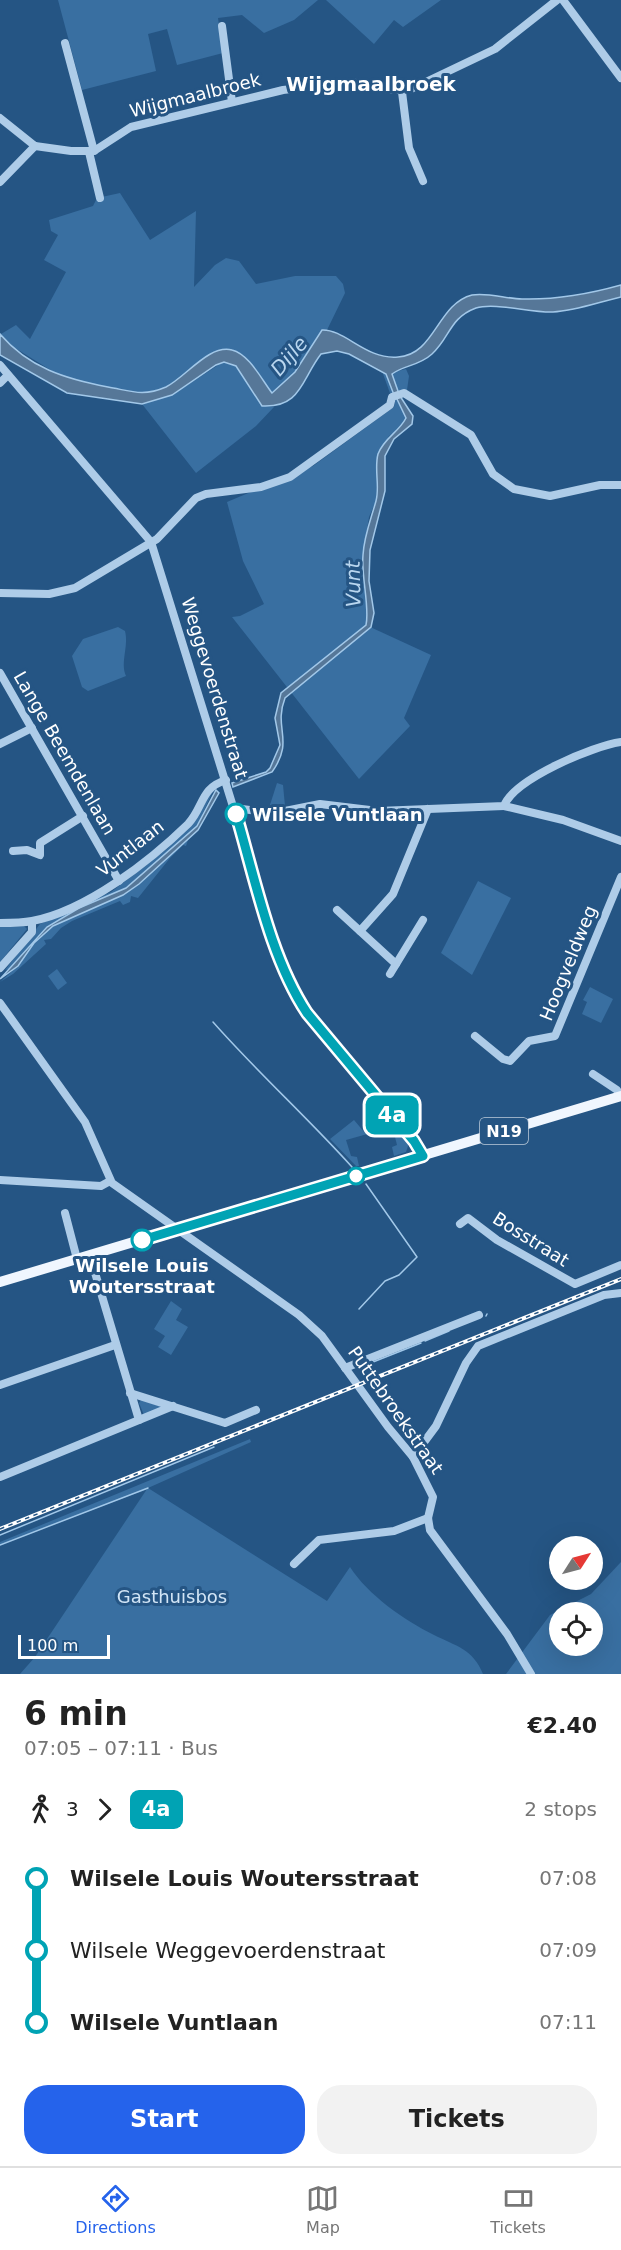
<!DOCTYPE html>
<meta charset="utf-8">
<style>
:root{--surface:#fff;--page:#f2f2f2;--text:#222;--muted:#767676;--line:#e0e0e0;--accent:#2563eb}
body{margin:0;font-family:"DejaVu Sans",sans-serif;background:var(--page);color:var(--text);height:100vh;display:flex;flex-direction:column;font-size:22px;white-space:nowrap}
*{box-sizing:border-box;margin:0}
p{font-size:20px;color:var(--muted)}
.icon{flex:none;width:33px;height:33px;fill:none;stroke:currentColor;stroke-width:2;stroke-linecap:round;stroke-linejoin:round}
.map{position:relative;height:1674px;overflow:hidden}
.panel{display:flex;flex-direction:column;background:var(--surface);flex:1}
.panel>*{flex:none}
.badge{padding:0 12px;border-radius:9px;font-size:21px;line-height:39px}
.needle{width:39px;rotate:54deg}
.tools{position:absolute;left:549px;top:1536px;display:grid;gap:12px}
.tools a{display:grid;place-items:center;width:54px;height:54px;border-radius:50%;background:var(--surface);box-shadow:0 6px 24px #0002;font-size:30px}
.scale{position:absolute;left:18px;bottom:15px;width:92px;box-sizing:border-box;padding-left:6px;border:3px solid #fff;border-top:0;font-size:16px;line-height:21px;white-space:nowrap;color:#fff;-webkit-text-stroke:4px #255584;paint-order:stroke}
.map>.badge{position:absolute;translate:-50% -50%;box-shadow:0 0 0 3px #fff}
.legs{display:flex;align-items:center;gap:9px;height:66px;padding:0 24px;font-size:20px}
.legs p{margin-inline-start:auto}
.headline{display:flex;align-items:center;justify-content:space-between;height:102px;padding:0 24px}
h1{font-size:33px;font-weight:700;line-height:45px}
.button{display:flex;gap:12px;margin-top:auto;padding:12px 24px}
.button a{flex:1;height:69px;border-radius:24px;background:var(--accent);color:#fff;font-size:24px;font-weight:700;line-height:69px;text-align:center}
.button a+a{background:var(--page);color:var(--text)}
ul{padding:0 24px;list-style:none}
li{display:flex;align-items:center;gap:21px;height:72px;font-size:22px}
li i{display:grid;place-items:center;width:9px;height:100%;margin:0 8px;background:currentColor}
li i::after{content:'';width:15px;height:15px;margin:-8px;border:4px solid;border-radius:50%;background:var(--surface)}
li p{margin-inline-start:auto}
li:first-child i{background:linear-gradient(#0000 50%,currentColor 0)}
li:last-child i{background:linear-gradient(currentColor 50%,#0000 0)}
.menu{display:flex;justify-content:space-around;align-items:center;height:84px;border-top:2px solid var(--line);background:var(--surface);font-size:16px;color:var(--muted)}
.menu a{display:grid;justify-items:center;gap:3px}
.menu .on{color:var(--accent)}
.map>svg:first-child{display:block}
.green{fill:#396fa1;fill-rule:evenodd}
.water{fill:#567798;stroke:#a2c8e9;stroke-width:1.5}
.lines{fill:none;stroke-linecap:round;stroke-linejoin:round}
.stream{stroke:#a2c8e9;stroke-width:1.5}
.minor{stroke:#aecce8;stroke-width:8}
.major{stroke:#f0f6fe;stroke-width:10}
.rail-casing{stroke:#fff;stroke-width:4}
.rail{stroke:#255584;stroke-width:1.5;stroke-dasharray:4.5;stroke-linecap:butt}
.line-1-casing{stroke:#fff;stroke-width:14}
.line-1{stroke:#00a3b4;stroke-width:9}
.stop-1-dot{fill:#fff;stroke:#00a3b4;stroke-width:3}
.labels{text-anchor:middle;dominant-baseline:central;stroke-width:6;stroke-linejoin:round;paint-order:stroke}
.shield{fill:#255584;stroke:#beccda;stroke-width:1.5}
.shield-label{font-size:16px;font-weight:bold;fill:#fff}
.street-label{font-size:18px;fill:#fff;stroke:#255584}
.stop-label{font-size:18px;font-weight:bold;fill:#fff;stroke:#255584;text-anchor:start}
.park-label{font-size:18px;fill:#d2e5f6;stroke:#255584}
.neighbourhood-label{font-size:20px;font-weight:bold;fill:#fff;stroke:#255584}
.water-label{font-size:20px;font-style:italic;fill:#b9d6ef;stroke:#255584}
</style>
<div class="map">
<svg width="621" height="1674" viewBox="0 0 621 1674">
<rect width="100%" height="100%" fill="#255584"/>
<g class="green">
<path d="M58 0H318L294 20 264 33 242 15 218 18 223 53 177 65 167 29 148 34 156 71 82 90Z"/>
<path d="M326 0H441L403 27 394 20 374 44Z"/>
<path d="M120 193 150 240 196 211 194 287 215 265 226 258 239 261 256 284 295 276H336L343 284 345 293 327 330H322L295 372 272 393 246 360 203 359 179 380 164 388 140 394 65 379 7 343 1 334 16 325 30 339 66 272 44 260 58 235 51 231 49 220 93 206 97 198Z"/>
<path d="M223 362 236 366 262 406 274 407 256 426 196 473 142 404 172 395Z"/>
<path d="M406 369 409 376 407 390 391 396 382 371 386 374Z"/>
<path d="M396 397 406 418 397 431 389 436 378 456 376 501 369 517 363 554 362 577 370 617 368 626 431 655 404 718 410 726 359 779 232 617 240 616 264 604 243 561 227 502 313 466 394 407Z"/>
<path d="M118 627 125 631C129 647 120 662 126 676L88 691 82 687 72 656 83 639Z"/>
<path d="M277 783 283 785 285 806 269 808Z"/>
<path d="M214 789 197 826 123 890 79 908 47 927 10 969 5 970 40 924 111 892 168 848Z"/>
<path d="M189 837 186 846 183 845 170 858 138 898 131 896 130 902 123 905 120 901 72 921 61 928 51 939 44 940 46 944 13 974 0 982 18 966 34 943 53 926 123 895Z"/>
<path d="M478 881 511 898 472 975 441 953Z"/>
<path d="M0 927 24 926 27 929 0 962Z"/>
<path d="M57 969 67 983 58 990 48 976Z"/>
<path d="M590 987 613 999 601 1023 582 1014 587 1002 583 1000Z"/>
<path d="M382 1111 399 1131 394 1136 383 1123 371 1133 346 1140 351 1156 357 1157 359 1166H356L330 1139 354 1120 365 1133 382 1122 377 1116Z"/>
<path d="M401 1132 409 1143 406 1152 394 1156 392 1147 397 1145 395 1137Z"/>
<path d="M171 1301 182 1309 176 1320 188 1327 171 1355 158 1347 165 1336 154 1329Z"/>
<path d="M141 1400 160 1406 161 1407 144 1415 139 1403Z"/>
<path d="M250 1439 251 1442 148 1488 327 1601 350 1567C368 1595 404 1620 434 1635 456 1646 473 1649 483 1674H20L35 1657 147 1489 0 1545V1542Z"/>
<path d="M621 1562V1674H506L550 1615 591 1594ZM560 1612H592V1646H560Z"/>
</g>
<g class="water">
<path d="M621 285V297C599 302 575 311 553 312 531 313 495 302 476 308 449 318 450 338 432 354 419 366 404 365 392 374L399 394 394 395 386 374 349 354 337 351 321 354C301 380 301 408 262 406L236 366 224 362 216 365 172 395 142 404 67 393 0 355V334C29 368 66 379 108 387 131 391 143 397 166 387 186 377 209 344 232 350 249 354 262 380 272 393L295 372 322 330C345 329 366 360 398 357 435 355 437 304 472 295 487 292 507 299 522 299 556 300 589 294 621 285Z"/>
<path d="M400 396 413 416 412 424 394 439 385 456V491L370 550 369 581 374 613 371 627 285 698C273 729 295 740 272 772L233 787 232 783 266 772 270 768 280 745 275 718 281 693 366 625C370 608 361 576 363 555 364 536 371 519 376 501 380 486 374 469 378 454 384 438 399 432 406 418L396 397Z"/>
<path d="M216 790 219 793 198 830 139 884 123 895 53 926 34 943 18 966 0 979 47 927 79 908 126 888 197 826Z"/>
</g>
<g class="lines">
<g class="stream">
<path d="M213 1022C257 1072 307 1117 352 1167"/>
<path d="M359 1309 385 1281 399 1275 417 1257 366 1184"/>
<path d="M486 1316 487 1314"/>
<path d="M425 1341 449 1331"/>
<path d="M368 1364 421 1343"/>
<path d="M0 1535 214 1447"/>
<path d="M0 1545 148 1488"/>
</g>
<g class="minor">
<path d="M563 0 621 78"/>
<path d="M222 26 232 102"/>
<path d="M65 43 94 151"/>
<path d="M402 92 409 148 423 181"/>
<path d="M0 118 35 146"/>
<path d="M35 146 71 151H94L131 127 283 90 351 82 390 90H409L495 49 557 0"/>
<path d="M89 152 100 198"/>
<path d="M0 182 35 146"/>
<path d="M0 365 151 542 275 942 295 993 307 1013 423 1156"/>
<path d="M0 383 8 375"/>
<path d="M0 593 49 594 75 588 157 539 196 498 206 494 261 487 290 477 390 405 392 397 404 393 471 435 493 474 514 489 550 496 600 485H621"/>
<path d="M0 673 119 881"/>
<path d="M0 744 32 728"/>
<path d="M504 806 563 820 621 841"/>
<path d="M234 808 275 813 320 804 378 811 504 806C514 779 593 746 621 742"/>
<path d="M13 851 27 850 40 855V843L83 816"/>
<path d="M337 910 396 964"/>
<path d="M0 923C10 923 22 923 32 921 86 911 150 861 188 824 204 807 200 788 226 780"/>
<path d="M360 931 393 894 428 809"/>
<path d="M0 968 32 932V922"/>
<path d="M390 974 423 920"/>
<path d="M0 1003 85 1122 112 1183 299 1315 322 1336 388 1427 413 1457 433 1497 428 1518 430 1530 507 1634 531 1674"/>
<path d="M475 1036 503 1059 510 1061 529 1041 555 1036 621 877"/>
<path d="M593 1074 617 1090 620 1096"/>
<path d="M0 1180 101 1186 110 1181"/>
<path d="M65 1213 77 1259"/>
<path d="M460 1224 468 1218 497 1240 575 1284 621 1265"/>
<path d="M90 1256 139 1420"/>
<path d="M345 1368 479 1315"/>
<path d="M0 1385 115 1345"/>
<path d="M130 1393 225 1423 256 1410"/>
<path d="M413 1457 436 1426 466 1363 478 1346 604 1295 621 1293"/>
<path d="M0 1477 173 1406"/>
<path d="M294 1564 319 1540 394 1531 428 1518"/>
</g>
<path class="major" d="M0 1282 621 1096"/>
<defs>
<path id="rail" d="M0 1529 621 1279"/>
</defs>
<use href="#rail" class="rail-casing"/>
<use href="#rail" class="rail"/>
</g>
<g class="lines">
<defs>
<path id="line-1" d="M142 1240 423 1156 414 1141 307 1013C270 957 255 878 236 814"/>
</defs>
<use href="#line-1" class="line-1-casing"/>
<use href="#line-1" class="line-1"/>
</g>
<g class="stop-1-dot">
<circle cx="236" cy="814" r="10"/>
<circle cx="356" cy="1176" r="8"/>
<circle cx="142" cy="1240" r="10"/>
</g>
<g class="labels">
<rect class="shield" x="480" y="1118" width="48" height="26" rx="4.5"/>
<g class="shield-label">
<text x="504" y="1131">N19</text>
</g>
<g class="street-label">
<text transform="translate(195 95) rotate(-14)">Wijgmaalbroek</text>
<text transform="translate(215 688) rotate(73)">Weggevoerdenstraat</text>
<text transform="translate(65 753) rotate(60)">Lange Beemdenlaan</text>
<text transform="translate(130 848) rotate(-38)">Vuntlaan</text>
<text transform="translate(568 963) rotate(-68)">Hoogveldweg</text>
<text transform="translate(531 1239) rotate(32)">Bosstraat</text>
<text transform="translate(396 1410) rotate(55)">Puttebroekstraat</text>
</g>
<g class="stop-label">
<text x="252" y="814">Wilsele Vuntlaan</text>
<text x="142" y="1265" text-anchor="middle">Wilsele Louis<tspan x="142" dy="21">Woutersstraat</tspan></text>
</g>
<g class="park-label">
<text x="172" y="1596">Gasthuisbos</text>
</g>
<g class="neighbourhood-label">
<text x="371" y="84">Wijgmaalbroek</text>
</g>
<g class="water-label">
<text transform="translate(289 356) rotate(-49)">Dijle</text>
<text transform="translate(353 584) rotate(-91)">Vunt</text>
</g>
</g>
</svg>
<div class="tools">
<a><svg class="needle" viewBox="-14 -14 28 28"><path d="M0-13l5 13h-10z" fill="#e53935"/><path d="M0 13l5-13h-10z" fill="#767676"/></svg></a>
<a><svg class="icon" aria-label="locate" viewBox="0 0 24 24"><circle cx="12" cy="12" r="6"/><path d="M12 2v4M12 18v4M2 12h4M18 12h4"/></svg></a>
</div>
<div class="scale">100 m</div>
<b class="badge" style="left:392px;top:1115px;background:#00a3b4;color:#fff">4a</b>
</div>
<section class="panel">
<div class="headline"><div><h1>6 min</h1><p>07:05 – 07:11 · Bus</p></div><b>€2.40</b></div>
<div class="legs"><svg class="icon" aria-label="walk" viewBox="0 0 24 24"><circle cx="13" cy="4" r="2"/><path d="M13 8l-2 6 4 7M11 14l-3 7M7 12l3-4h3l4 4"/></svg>3<svg class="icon" aria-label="forward" viewBox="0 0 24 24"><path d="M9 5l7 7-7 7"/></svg><b class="badge" style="background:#00a3b4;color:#fff">4a</b><p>2 stops</p></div>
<ul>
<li><i style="color:#00a3b4"></i><b>Wilsele Louis Woutersstraat</b><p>07:08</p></li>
<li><i style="color:#00a3b4"></i><span>Wilsele Weggevoerdenstraat</span><p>07:09</p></li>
<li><i style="color:#00a3b4"></i><b>Wilsele Vuntlaan</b><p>07:11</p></li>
</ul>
<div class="button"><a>Start</a><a>Tickets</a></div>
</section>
<nav class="menu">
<a class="on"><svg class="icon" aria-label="directions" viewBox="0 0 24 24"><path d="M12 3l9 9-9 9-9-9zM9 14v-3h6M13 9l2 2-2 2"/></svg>Directions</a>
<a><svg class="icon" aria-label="map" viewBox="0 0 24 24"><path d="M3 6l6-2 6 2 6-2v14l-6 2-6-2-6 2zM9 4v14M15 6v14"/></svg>Map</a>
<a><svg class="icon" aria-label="tickets" viewBox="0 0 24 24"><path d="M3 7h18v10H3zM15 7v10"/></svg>Tickets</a>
</nav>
